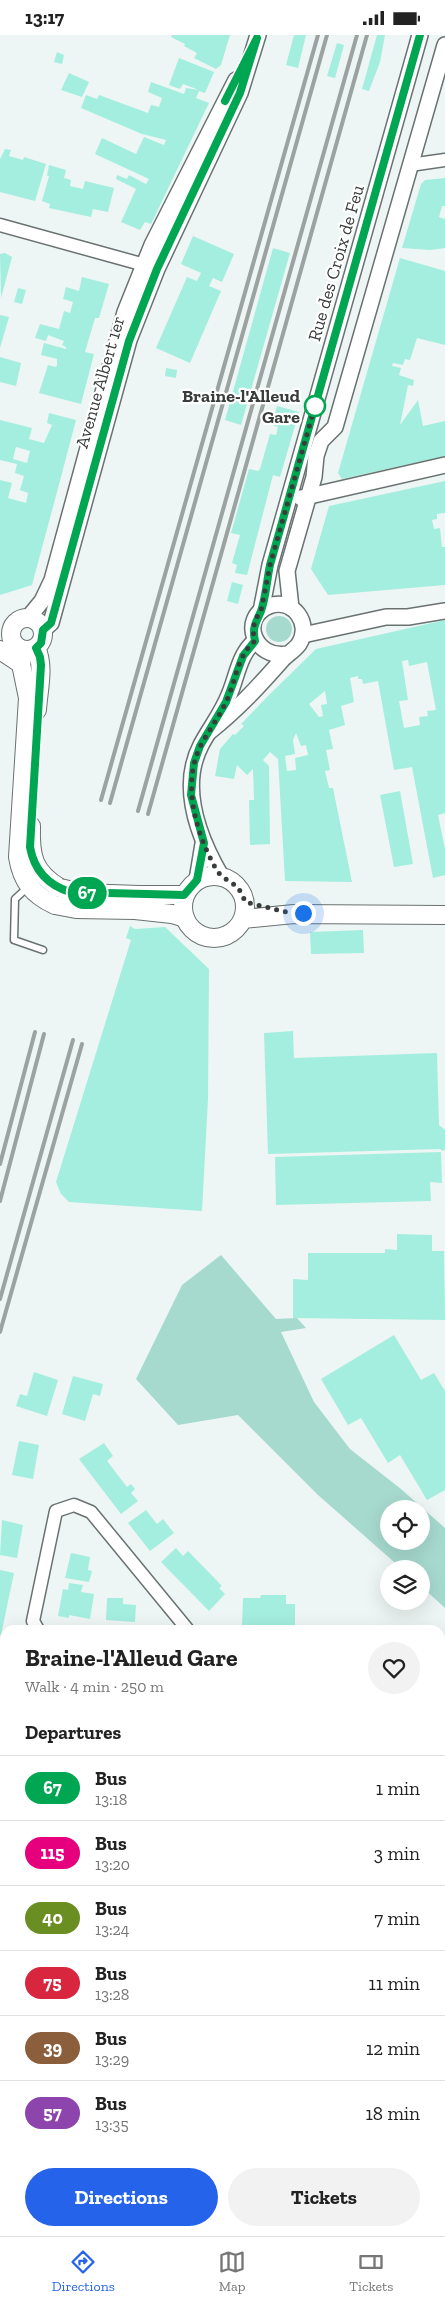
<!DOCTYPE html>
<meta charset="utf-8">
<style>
:root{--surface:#fff;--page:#f2f2f2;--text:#222;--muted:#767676;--line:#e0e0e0;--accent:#2563eb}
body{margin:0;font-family:"Zilla Slab",serif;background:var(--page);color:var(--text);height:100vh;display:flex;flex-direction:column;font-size:19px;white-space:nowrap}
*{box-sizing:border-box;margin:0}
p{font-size:16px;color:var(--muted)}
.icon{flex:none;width:28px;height:28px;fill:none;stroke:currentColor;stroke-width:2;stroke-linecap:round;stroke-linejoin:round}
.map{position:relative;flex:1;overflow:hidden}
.details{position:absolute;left:0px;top:1590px;width:445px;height:611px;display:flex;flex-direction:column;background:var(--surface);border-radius:15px 15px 0 0;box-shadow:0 5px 20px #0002}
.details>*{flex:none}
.badge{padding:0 10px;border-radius:16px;font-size:18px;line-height:32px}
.buttons{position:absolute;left:380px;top:1465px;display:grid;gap:10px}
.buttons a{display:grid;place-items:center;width:50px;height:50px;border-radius:50%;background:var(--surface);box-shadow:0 5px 20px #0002;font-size:25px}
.you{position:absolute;width:25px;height:25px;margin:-12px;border:4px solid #fff;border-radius:50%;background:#1a73e8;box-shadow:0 0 0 8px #1a73e833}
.map>.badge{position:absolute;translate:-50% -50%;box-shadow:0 0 0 2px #fff}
h2{padding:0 25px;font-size:19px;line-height:45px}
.round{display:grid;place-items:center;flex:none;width:52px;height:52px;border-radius:26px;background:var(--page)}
.headline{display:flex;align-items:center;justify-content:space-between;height:85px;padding:0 25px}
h1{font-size:24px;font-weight:700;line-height:38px}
.button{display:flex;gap:10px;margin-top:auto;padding:10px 25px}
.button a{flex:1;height:58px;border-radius:30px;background:var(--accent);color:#fff;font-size:20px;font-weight:700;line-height:58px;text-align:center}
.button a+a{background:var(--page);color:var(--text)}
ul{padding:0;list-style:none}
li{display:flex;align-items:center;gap:15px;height:65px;padding:0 25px;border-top:1px solid var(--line)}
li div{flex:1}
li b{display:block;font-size:19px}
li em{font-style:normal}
li .badge{min-width:55px;font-weight:700;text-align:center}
.status{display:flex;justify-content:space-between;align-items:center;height:35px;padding:0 25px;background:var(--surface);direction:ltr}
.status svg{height:14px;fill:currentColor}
.menu{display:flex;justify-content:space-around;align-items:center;height:70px;border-top:1px solid var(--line);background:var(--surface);font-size:14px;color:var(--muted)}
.menu a{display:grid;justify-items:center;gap:2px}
.menu .on{color:var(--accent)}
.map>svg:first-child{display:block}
.green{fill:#a7dacf;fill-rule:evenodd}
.building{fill:#a4eedf;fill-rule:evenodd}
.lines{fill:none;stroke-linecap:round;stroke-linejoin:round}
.service-casing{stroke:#6a7271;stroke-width:9}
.minor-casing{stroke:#6a7271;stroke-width:15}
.tertiary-casing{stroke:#6a7271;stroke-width:18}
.secondary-casing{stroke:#6a7271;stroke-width:20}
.service{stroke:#fff;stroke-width:6}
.minor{stroke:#fff;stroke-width:12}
.tertiary{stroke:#fff;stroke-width:15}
.secondary{stroke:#fff;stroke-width:18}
.rail{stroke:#9ba2a0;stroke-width:4}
.secondary-bridge-casing{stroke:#6a7271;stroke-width:20;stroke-linecap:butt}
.secondary-bridge{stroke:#fff;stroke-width:18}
.line-casing{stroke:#fff;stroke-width:11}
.line{stroke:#00a651;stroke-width:8}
.walk{stroke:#383c3b;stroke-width:5;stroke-dasharray:0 9}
.stop-dot{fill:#fff;stroke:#00a651;stroke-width:2.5}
.labels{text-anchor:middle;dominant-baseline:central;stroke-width:4.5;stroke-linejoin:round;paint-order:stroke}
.street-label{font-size:18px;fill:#383c3b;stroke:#fff}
.stop-label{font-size:18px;font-weight:bold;fill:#383c3b;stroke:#fff;text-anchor:end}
</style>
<div class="status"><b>13:17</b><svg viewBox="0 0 49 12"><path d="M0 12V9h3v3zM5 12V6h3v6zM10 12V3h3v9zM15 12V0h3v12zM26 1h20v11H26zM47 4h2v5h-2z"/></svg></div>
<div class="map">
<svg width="445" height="2201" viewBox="0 0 445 2201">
<rect width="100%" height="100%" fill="#edf6f4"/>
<g class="green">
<circle cx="279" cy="594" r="13"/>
<path d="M221 1220 276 1284 297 1283 306 1293 281 1297 314 1367 350 1414 401 1454 445 1493V1573L421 1551V1534H402L318 1460 238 1380 178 1390 136 1344 182 1250ZM389 1474H421V1506H389Z"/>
</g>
<g class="building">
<path d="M172 0H230L221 30 216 34 194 23 197 18 184 11 185 9 171 2Z"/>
<path d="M294 0H306L298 33 286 30Z"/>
<path d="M377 0H385L380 27 369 56 362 54Z"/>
<path d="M337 8 344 10 335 43 327 41Z"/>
<path d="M57 17 64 20 62 29 54 27Z"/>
<path d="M179 23 214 37 205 58 199 56 196 63 209 68 151 189 145 187 140 195 121 187 136 154 116 144 117 140 127 144 129 140 146 149 149 144 95 119 102 103 136 119 144 102 164 110 166 105 142 99 81 73 86 60 97 64 99 60 148 78 151 70 159 72 162 63 148 57 151 47 184 59 186 53 199 55 183 49 180 54 169 50Z"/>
<path d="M69 38 89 47 82 62 61 55Z"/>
<path d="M5 114 11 115 9 121 23 125 24 122 46 129 35 166 0 157V124Z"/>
<path d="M49 130 66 135 64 143 71 145 70 151 83 154 85 146 114 153 108 177 93 174 91 182 49 173 50 169 42 166 49 141H47Z"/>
<path d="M445 143V171H442L439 182 445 184V213L430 215 402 213 421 149 425 145Z"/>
<path d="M193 201 234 219 222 247 213 243 209 251 221 256 190 328 156 313 187 242 197 246 201 238 181 229Z"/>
<path d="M273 213 290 218 241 390 225 385Z"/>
<path d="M5 218 12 222 1 263 0 219Z"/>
<path d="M400 223 445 236V310L417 303 410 325 405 324 403 330 393 328 392 331 401 333 399 340 414 345 413 351 408 350 400 390 418 365 423 391 445 386V421L342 444 338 438Z"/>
<path d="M82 242 109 249 99 283H95L85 317 94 319 81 369 39 358 48 330 56 332 57 330V324L41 320 44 308 66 314V312L62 310 64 306 48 300 46 306 35 303 40 289 59 294 64 276 70 278 73 267 63 264 66 252 79 256Z"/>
<path d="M18 253 26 255 22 269 14 267Z"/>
<path d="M0 280 9 282 0 313Z"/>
<path d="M0 322 21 328 16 351 0 347Z"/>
<path d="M166 333 177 335 176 343 165 341Z"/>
<path d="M277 371 299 377 280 442 273 440 247 540 235 538 237 530 232 528 240 500 231 498 249 434 258 436 260 434 270 399 276 400 278 392 272 390Z"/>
<path d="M49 378 76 385 61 442 32 550 0 560V445L12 448 8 463 26 468 28 458 20 455 24 441 15 438 17 429 0 425V385L32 393 29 404 44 408 52 390 47 388ZM16 412 30 416 27 428 13 424Z"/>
<path d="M445 446V478L437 479V484L432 485 434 494 440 493 442 512H445V550L328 560 311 534 329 471Z"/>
<path d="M232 547 243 550 238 569 227 566Z"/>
<path d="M445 585V778L438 780 445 814V840L433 843 412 732 394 735 378 646 363 649 362 644H358V641L350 643 354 667 341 671 345 690 329 695 333 714 326 715 330 735 325 736 329 753H333L352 847 285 846 278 724 270 717 263 725 269 731 270 809 250 810 249 765H254L253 734 247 740 237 730 234 744 215 741 220 714 233 699 235 700 244 691 241 689 270 659 316 614ZM408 625 409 631 427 627 436 675 427 676 428 681 419 682 420 690 404 693 399 666 408 665 402 626ZM325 656 327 669 321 670 323 681 319 682 309 669ZM296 698 301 711 306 710 308 720 295 723 296 735 287 736 285 721 295 719 293 705Z"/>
<path d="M400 756 413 829 394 832 380 760Z"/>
<path d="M130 891 135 894 165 892 209 934 208 1064 202 1176 69 1167 61 1159 56 1147 131 905 126 903Z"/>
<path d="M363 895 364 918 311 919 310 897Z"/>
<path d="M293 996 294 1023 437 1018 439 1090 445 1095V1114L443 1116 440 1114 268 1119 264 998Z"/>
<path d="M441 1117 442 1148 430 1147 431 1166 276 1170 275 1122Z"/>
<path d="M397 1199 432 1200V1216H444L445 1285 293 1283V1244L308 1245V1218H385V1214L397 1215Z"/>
<path d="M394 1300 421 1345 434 1338 445 1356V1455L427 1465 400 1420 388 1428 361 1383 348 1390 321 1344Z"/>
<path d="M34 1337 58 1345 47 1381 16 1371 20 1359 27 1361Z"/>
<path d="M73 1341 103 1349 100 1361 93 1359 85 1386 62 1379Z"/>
<path d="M19 1406 39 1410 33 1444 12 1440Z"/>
<path d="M104 1408 113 1421 107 1426 127 1452 131 1449 135 1454 131 1458 138 1466 121 1479 79 1424Z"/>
<path d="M146 1475 157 1489 163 1484 174 1498 150 1516 128 1488Z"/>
<path d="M2 1485 23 1490 17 1523 0 1520Z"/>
<path d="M176 1513 183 1521 188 1516 222 1551 219 1553 225 1559 209 1576 161 1527Z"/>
<path d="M71 1518 90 1522 88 1535 92 1536 89 1547 65 1543Z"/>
<path d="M0 1535 14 1538 1 1600H0Z"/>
<path d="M69 1548 83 1550 81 1557 94 1559 90 1584 69 1580V1583L58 1581 63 1554 68 1555Z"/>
<path d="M261 1560H286V1569H295V1590H242L243 1563H260Z"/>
<path d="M107 1563H123V1569L136 1570 135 1587 106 1585Z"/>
<path d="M3 1646 5 1649V1672L0 1676V1648Z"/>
<path d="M0 1719 5 1722V1735L0 1741Z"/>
<path d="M0 1834 5 1838V1862L0 1858Z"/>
<path d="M5 1893V1913H2L1 1894Z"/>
<path d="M0 1945H5V1981L0 1982Z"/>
<path d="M0 2093H5L3 2122 0 2123Z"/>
<path d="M360 2196H387L386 2201H365Z"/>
</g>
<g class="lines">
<defs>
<path id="service" d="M28 852 15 864 14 905 43 915"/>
<g id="minor">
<path d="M410 130 445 125"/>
<path d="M0 190 152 232"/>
<path d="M38 1595 33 1586 56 1476 74 1470 91 1477 188 1595"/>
<path d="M0 1777 5 1770"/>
<path d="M0 1812 5 1815"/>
<path d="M0 1933H5"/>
<path d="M440 1949 442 1908"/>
<path d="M413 2201V2196"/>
</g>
<g id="tertiary">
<path d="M301 463 445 430"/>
<path d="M291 573 287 536 314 442 316 421 321 406 335 392 343 364 445 10"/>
<path d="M261 576 270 530 420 0"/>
<path d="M28 583 42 566 52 545 125 277 152 210 236 45"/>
<path d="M43 595 51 588 129 305 157 234 240 58 258 0"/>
<path d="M303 600 386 582H408L445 576"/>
<path d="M209 697C237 675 259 651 282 625 287 619 295 615 299 609 312 589 293 562 269 571 239 583 254 625 288 619"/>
<path d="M221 841C199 803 179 752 201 710 210 693 222 678 229 660 237 642 239 619 255 606"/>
<path d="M197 845 203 809"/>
</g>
<g id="secondary">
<circle cx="27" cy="599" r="16"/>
<path d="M36 613C45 631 38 656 37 675"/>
<path d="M0 615 21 629"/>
<path d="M24 615 21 629 28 663 18 822C22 847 33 860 55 870"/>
<path d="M31 791C30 821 33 837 60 853"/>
<circle cx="214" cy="872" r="31"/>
<path d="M139 860H184"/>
<path d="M135 875 172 879 185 883"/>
<path d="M243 884 294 879 445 880"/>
</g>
</defs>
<use href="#service" class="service-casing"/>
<use href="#minor" class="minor-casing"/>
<use href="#tertiary" class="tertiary-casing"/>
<use href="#secondary" class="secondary-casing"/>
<use href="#service" class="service"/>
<use href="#minor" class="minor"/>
<use href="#tertiary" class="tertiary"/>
<use href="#secondary" class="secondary"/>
<g class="rail">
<path d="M101 765 318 0"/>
<path d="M110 768 327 0"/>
<path d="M138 776 357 0"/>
<path d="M148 779 367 0"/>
<path d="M0 1129 35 997"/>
<path d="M0 1166 44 999"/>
<path d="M0 1264 73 1005"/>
<path d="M0 1297 82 1009"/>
</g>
<defs>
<g id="secondary-bridge">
<path d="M60 853 82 858 139 860"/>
<path d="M55 870 76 874 135 875"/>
</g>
</defs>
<use href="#secondary-bridge" class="secondary-bridge-casing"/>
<use href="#secondary-bridge" class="secondary-bridge"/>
</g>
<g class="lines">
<defs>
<path id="line" d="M225 66 257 3 240 58 157 234 129 306 51 588 43 595 41 608 36 613 40 622 41 630 30 812C34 835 48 850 70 857L184 860 197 845 204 808 191 760 194 728 200 711 226 667 243 621 255 606C252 592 256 588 261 576 266 562 267 544 270 530L420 0"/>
</defs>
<use href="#line" class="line-casing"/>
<use href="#line" class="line"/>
<path class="walk" d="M303 878 294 879 245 867C238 844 225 849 216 834 196 798 181 749 201 710 209 695 219 682 226 667 236 647 237 620 255 606L253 596 255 585 261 576 270 530 315 371"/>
</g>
<circle class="stop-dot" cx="315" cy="371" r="10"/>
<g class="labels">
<g class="street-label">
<text transform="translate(336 228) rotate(-74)">Rue des Croix de Feu</text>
<text transform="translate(100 347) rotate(-74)">Avenue Albert 1er</text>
</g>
<g class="stop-label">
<text x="300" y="361">Braine-l'Alleud<tspan x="300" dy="21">Gare</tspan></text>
</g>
</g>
</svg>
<div class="buttons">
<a><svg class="icon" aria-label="locate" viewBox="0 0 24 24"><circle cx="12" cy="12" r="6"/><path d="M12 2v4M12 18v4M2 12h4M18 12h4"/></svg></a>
<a><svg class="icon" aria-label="layers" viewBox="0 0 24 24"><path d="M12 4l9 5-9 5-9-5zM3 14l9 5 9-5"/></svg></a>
</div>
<div class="you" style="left:303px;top:878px"></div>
<b class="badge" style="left:87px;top:858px;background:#00a651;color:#fff">67</b>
<section class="details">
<div class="headline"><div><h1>Braine-l'Alleud Gare</h1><p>Walk · 4 min · 250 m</p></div><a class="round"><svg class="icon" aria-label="heart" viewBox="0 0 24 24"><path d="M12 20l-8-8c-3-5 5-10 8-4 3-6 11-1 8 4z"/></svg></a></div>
<h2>Departures</h2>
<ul>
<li><span class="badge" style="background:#00a651;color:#fff">67</span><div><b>Bus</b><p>13:18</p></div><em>1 min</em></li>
<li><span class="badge" style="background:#e6007e;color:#fff">115</span><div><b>Bus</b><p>13:20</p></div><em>3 min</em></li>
<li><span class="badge" style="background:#6b8e23;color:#fff">40</span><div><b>Bus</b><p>13:24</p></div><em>7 min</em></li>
<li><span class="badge" style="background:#d7263d;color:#fff">75</span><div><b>Bus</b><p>13:28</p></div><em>11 min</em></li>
<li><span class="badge" style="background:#8b5e3c;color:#fff">39</span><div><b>Bus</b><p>13:29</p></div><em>12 min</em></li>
<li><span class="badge" style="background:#8e44ad;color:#fff">57</span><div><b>Bus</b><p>13:35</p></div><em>18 min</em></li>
</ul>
<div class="button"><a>Directions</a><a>Tickets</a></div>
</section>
</div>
<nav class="menu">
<a class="on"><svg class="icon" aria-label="directions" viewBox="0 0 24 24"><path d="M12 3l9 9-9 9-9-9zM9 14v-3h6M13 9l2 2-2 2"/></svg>Directions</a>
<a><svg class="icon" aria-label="map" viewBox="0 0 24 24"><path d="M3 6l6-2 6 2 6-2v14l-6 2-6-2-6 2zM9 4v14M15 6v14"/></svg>Map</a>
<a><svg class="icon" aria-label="tickets" viewBox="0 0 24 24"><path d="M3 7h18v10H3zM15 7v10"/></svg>Tickets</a>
</nav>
